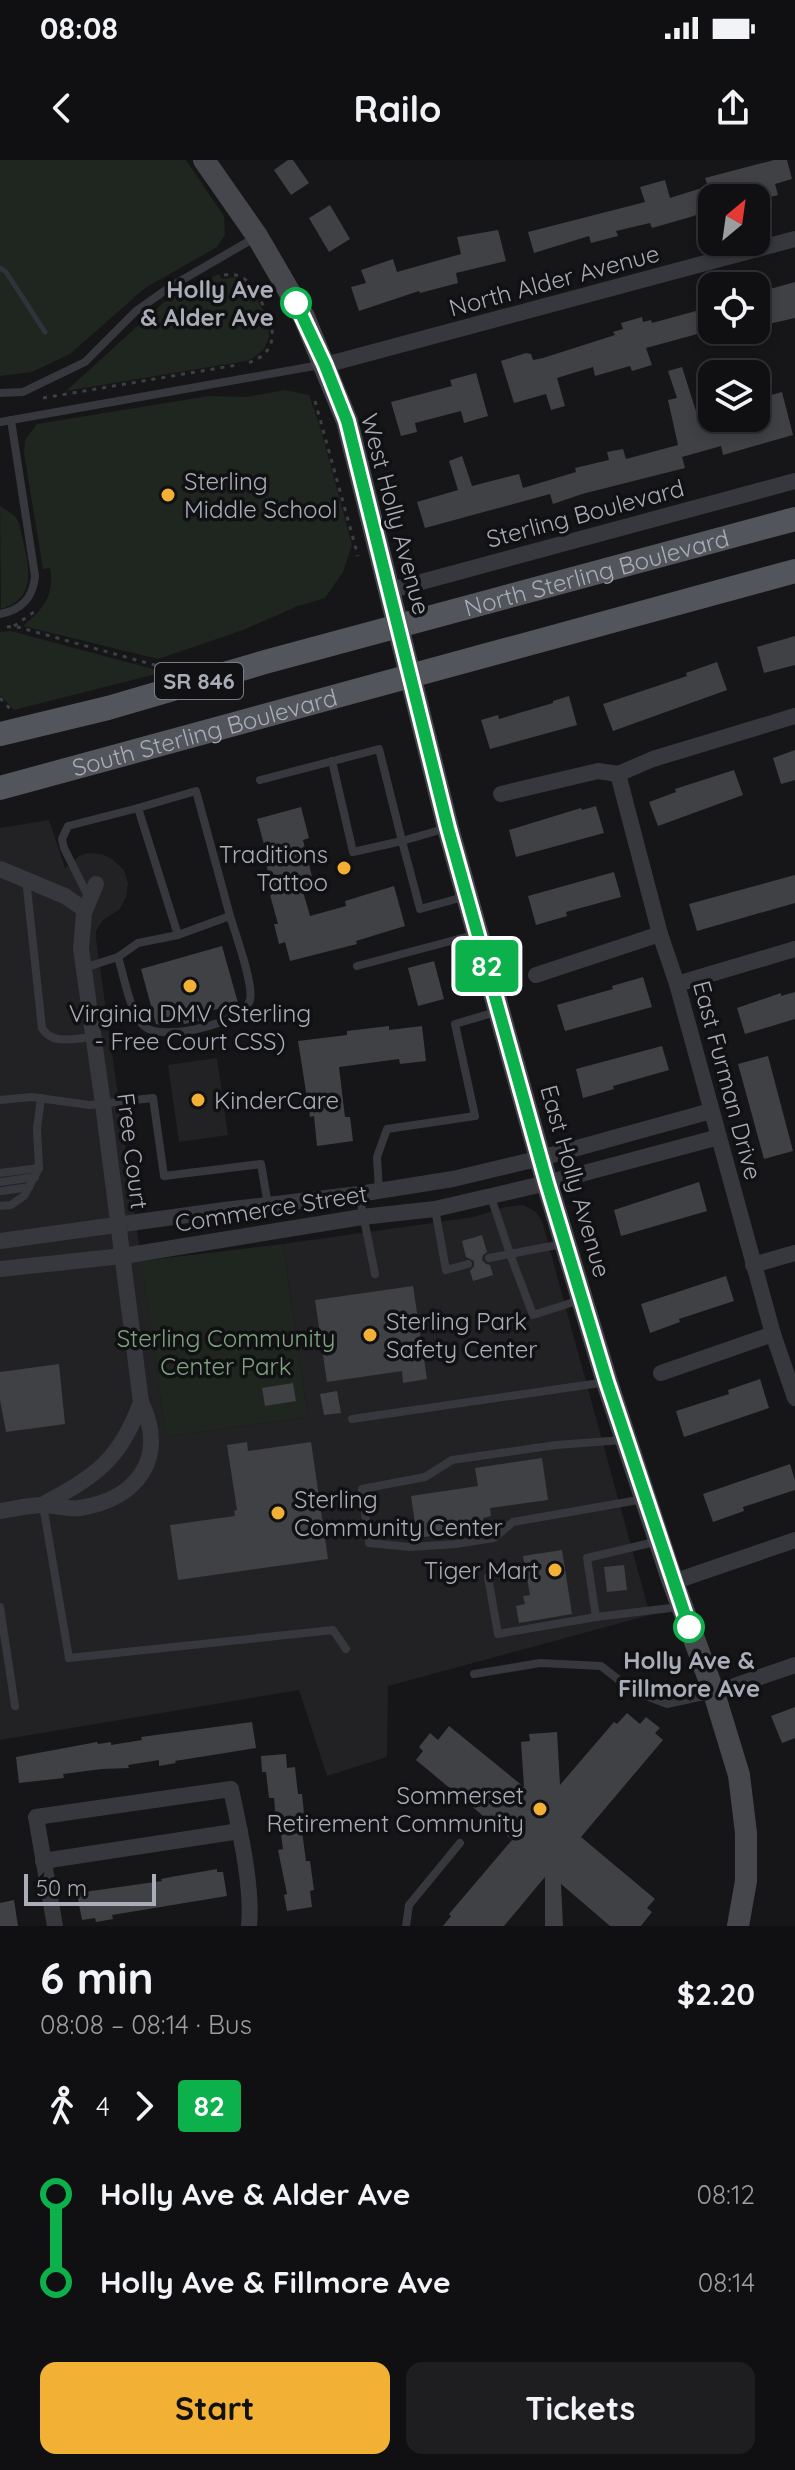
<!DOCTYPE html>
<meta charset="utf-8">
<style>
:root{--surface:#101012;--page:#1e1e20;--text:#f1f3f6;--muted:#9c9d9f;--line:#303032;--accent:#f2b134}
body{margin:0;font-family:Quicksand,sans-serif;background:var(--page);color:var(--text);height:100vh;display:flex;flex-direction:column;font-size:30px;white-space:nowrap}
*{box-sizing:border-box;margin:0}
p{font-size:26px;color:var(--muted)}
.icon{flex:none;width:44px;height:44px;fill:none;stroke:currentColor;stroke-width:2;stroke-linecap:round;stroke-linejoin:round}
.map{position:relative;height:1766px;overflow:hidden}
.side{display:flex;flex-direction:column;background:var(--surface);flex:1}
.side>*{flex:none}
.badge{padding:0 16px;border-radius:6px;font-size:28px;line-height:52px}
.needle{width:52px;rotate:29deg}
.fabs{position:absolute;left:698px;top:24px;display:grid;gap:16px}
.fabs a{display:grid;place-items:center;width:72px;height:72px;border-radius:16px;background:var(--surface);box-shadow:0 4px 12px #0003,0 0 0 2px var(--line);font-size:40px}
.scale{position:absolute;left:24px;bottom:20px;width:132px;box-sizing:border-box;padding-left:8px;border:4px solid #a8adb8;border-top:0;font-size:22px;line-height:28px;white-space:nowrap;color:#a8adb8;-webkit-text-stroke:6px #111113;paint-order:stroke}
.map>.badge{position:absolute;translate:-50% -50%;box-shadow:0 0 0 4px #fff}
.legs{display:flex;align-items:center;gap:12px;height:88px;padding:0 40px;font-size:26px}
.legs p{margin-inline-start:auto}
.summary{display:flex;align-items:center;justify-content:space-between;height:136px;padding:0 40px}
h1{font-size:44px;font-weight:800;line-height:60px}
.action{display:flex;gap:16px;margin-top:auto;padding:16px 40px}
.action a{flex:1;height:92px;border-radius:16px;background:var(--accent);color:#111;font-size:32px;font-weight:800;line-height:92px;text-align:center}
.action a+a{background:var(--page);color:var(--text)}
ul{padding:0 40px;list-style:none}
li{display:flex;align-items:center;gap:28px;height:88px;font-size:30px}
li i{display:grid;place-items:center;width:12px;height:100%;margin:0 10px;background:currentColor}
li i::after{content:'';width:20px;height:20px;margin:-10px;border:6px solid;border-radius:50%;background:var(--surface)}
li p{margin-inline-start:auto}
li:first-child i{background:linear-gradient(#0000 50%,currentColor 0)}
li:last-child i{background:linear-gradient(currentColor 50%,#0000 0)}
.status{display:flex;justify-content:space-between;align-items:center;height:56px;padding:0 40px;background:var(--surface);direction:ltr}
.status svg{height:22px;fill:currentColor}
header{display:flex;justify-content:space-between;align-items:center;height:104px;padding:0 40px;background:var(--surface);font-size:36px;font-weight:800}
.map>svg:first-child{display:block}
.built{fill:#222225}
.green{fill:#1e261f}
.lines{fill:none;stroke-linecap:round;stroke-linejoin:round}
.stream{stroke:#2c353c;stroke-width:5}
.building{fill:#404145}
.path{stroke:#3d3f44;stroke-width:3;stroke-dasharray:4 6;stroke-linecap:butt}
.lane{stroke:#37383d;stroke-width:8}
.street{stroke:#37383d;stroke-width:16}
.secondary{stroke:#45474d;stroke-width:22}
.primary{stroke:#53555c;stroke-width:24}
.line-1-casing{stroke:#fff;stroke-width:18}
.line-1{stroke:#0db14b;stroke-width:12}
.stop-1-dot{fill:#fff;stroke:#0db14b;stroke-width:4}
.poi-dot{fill:#f2b134;stroke:#111113;stroke-width:3}
.labels{text-anchor:middle;dominant-baseline:central;stroke-width:7;stroke-linejoin:round;paint-order:stroke}
.shield{fill:#111113;stroke:#7b7e86;stroke-width:2}
.shield-label{font-size:22px;font-weight:bold;fill:#a8adb8}
.street-label{font-size:24px;fill:#a8adb8;stroke:#111113}
.stop-label{font-size:24px;font-weight:bold;fill:#a8adb8;stroke:#111113;text-anchor:end}
.poi-label{font-size:24px;fill:#a8adb8;stroke:#111113;text-anchor:start}
.park-label{font-size:24px;fill:#7fa381;stroke:#111113}
</style>
<div class="status"><b>08:08</b><svg viewBox="0 0 49 12"><path d="M0 12V9h3v3zM5 12V6h3v6zM10 12V3h3v9zM15 12V0h3v12zM26 1h20v11H26zM47 4h2v5h-2z"/></svg></div>
<header><svg class="icon" aria-label="back" viewBox="0 0 24 24"><path d="M15 5l-7 7 7 7"/></svg>Railo<svg class="icon" aria-label="share" viewBox="0 0 24 24"><path d="M12 15V3M7 8l5-5 5 5M5 13v7h14v-7"/></svg></header>
<div class="map">
<svg width="795" height="1766" viewBox="0 0 795 1766">
<rect width="100%" height="100%" fill="#161618"/>
<g class="built">
<path d="M49 660 65 708 79 696 88 693 102 694 112 699 124 710 128 724 126 737 120 749 103 760 96 771V779L166 1277 308 1257 283 1084 474 1057 505 1047 523 1045 536 1052 542 1061 650 1455 388 1526 387 1597 327 1616 299 1530 0 1580V668Z"/>
<path d="M217 898 228 975 179 982 168 905Z"/>
</g>
<g class="green">
<path d="M0 0H186L224 56 225 75 217 87 145 128 70 194 32 212 0 216Z"/>
<path d="M219 114 222 119 237 117 248 123 269 161V177L264 189 253 198 246 201 66 231 163 143Z"/>
<path d="M285 230 309 235 321 270 352 385 343 412 325 438 298 446 243 470 158 499 23 466C43 450 55 435 50 408L43 409 24 293 25 280 37 264 209 236 246 237Z"/>
<path d="M0 346 15 356 19 363C25 394 44 437 1 449Z"/>
<path d="M11 471 164 512 14 550 0 535V472Z"/>
<path d="M283 1084 308 1257 166 1277 141 1101Z"/>
</g>
<g class="lines">
<path class="stream" d="M0 108 6 112 45 172"/>
</g>
<g class="building">
<path d="M288 0H293L309 23 291 35 274 10Z"/>
<path d="M774 0H787L792 19 775 24 778 35 756 41V38H712V50L687 58 652 68 650 63 616 71 618 76 591 83 589 76 534 93 528 72 645 42 640 27 665 20 670 38 708 26 705 18Z"/>
<path d="M330 45 350 79 329 92 309 58Z"/>
<path d="M498 70 506 101 456 113 458 123 420 133 419 131 359 151 351 127 366 123 361 110 393 99 397 112 461 94 457 77Z"/>
<path d="M795 122V158L756 167V133Z"/>
<path d="M707 148 712 170 646 188 652 205 632 211 630 206 595 216 593 207 557 218 565 246 551 250 546 234 514 243 501 201 526 193 531 194 533 200 543 198 615 175 613 172 623 169 621 163 642 157 643 162 651 160 652 163Z"/>
<path d="M682 207 701 267 734 258H766L760 238 782 232 793 275 723 295 721 286 682 297 685 308 582 334 553 344 550 334 425 368 417 342 458 330 449 301 462 296 472 326 519 314 523 328 576 312 575 308 609 300 607 292 623 289 626 299 678 285 668 240 677 238 668 211Z"/>
<path d="M476 213 488 256 464 263 461 251 415 263 417 272 401 276 391 242 452 226 450 220Z"/>
<path d="M795 476V505L764 513 757 487Z"/>
<path d="M717 502 727 530 613 571 603 544 687 516 686 513Z"/>
<path d="M569 536 577 565 490 589 481 560 498 555 499 559 553 543V541Z"/>
<path d="M795 590V620L781 624 773 598Z"/>
<path d="M734 610 743 635 658 666 649 642 676 632 675 629Z"/>
<path d="M596 646 604 673 516 697 509 670 581 648 582 650Z"/>
<path d="M301 647 309 678 303 680 314 725 302 728 310 756 346 746 345 741 394 726 405 766 356 781 357 784 290 801 285 782 279 784 274 764H278L270 735H272L267 715H269L262 689 265 688 257 659Z"/>
<path d="M614 712 621 737 566 752 567 756 536 765 528 736Z"/>
<path d="M795 715V743L697 771 689 744Z"/>
<path d="M222 786 238 843 207 852 209 858 199 861 184 864 182 859 163 865 156 864 141 809Z"/>
<path d="M434 801 444 839 418 846 408 808Z"/>
<path d="M643 817 652 847 565 871 557 845 613 829 612 826Z"/>
<path d="M795 832V859L745 874 737 848 781 833V836Z"/>
<path d="M389 866V870L422 866 426 901 400 904 399 899 339 907 345 957H350L353 981 317 986 314 956 310 957 298 881 347 875V871Z"/>
<path d="M662 886 669 910 613 926 614 929 583 938 576 909Z"/>
<path d="M768 896 793 991 764 999 738 904Z"/>
<path d="M699 1022 707 1051 621 1076 614 1050Z"/>
<path d="M482 1075 487 1092 483 1095 482 1100 486 1104 490 1105 493 1115 473 1121 470 1111 474 1106V1101L466 1097 462 1081Z"/>
<path d="M726 1116 734 1141 679 1159 680 1162 650 1173 641 1144Z"/>
<path d="M413 1126 427 1219 403 1223 402 1211 327 1222 315 1140Z"/>
<path d="M59 1204 65 1264 6 1272 0 1240V1212Z"/>
<path d="M760 1219 769 1248 684 1277 676 1251 729 1234 728 1230Z"/>
<path d="M293 1223 296 1241 265 1246 262 1228Z"/>
<path d="M337 1231 341 1253 324 1255 320 1234Z"/>
<path d="M247 1282 248 1291 311 1282 328 1399 178 1420 170 1365 235 1356 234 1351 237 1350 227 1285Z"/>
<path d="M542 1298 548 1340 490 1348 491 1356 483 1358 484 1368 417 1378 411 1336 478 1326 475 1308Z"/>
<path d="M790 1304 795 1320V1330L743 1347 744 1351 713 1362 703 1334Z"/>
<path d="M562 1390 572 1454 519 1463 516 1446 525 1444 523 1436 530 1435 523 1396Z"/>
<path d="M624 1405 627 1430 607 1432 604 1407Z"/>
<path d="M795 1547V1578L782 1583 771 1556Z"/>
<path d="M627 1553 640 1564 646 1557 660 1568 655 1573 663 1580 581 1677 655 1739 647 1748 652 1752 641 1766H610L561 1724 563 1766H545V1717L504 1766H443L451 1756 449 1754 512 1680 416 1600 423 1591 419 1587 430 1573 438 1580 449 1566 524 1627 521 1582 530 1581 529 1574 557 1572 560 1625 614 1562 617 1564Z"/>
<path d="M252 1562 256 1588 175 1601 176 1603 159 1606V1600L128 1605 129 1608 102 1609 63 1614 64 1618 19 1623 16 1597 97 1582 98 1584 111 1582V1585L142 1580 141 1577Z"/>
<path d="M286 1594 287 1608 295 1607 298 1634H302L305 1663 301 1664 306 1701H310L314 1730 310 1731 312 1747 287 1751 284 1735 287 1734 278 1690 283 1689 279 1661H276L274 1638H269L266 1612H262L261 1596Z"/>
<path d="M217 1709V1712H223L227 1736 112 1755 113 1759 96 1762 95 1758 82 1760 77 1734 84 1732 162 1721 161 1719 171 1717Z"/>
<path d="M14 1740 18 1766H0V1743Z"/>
</g>
<g class="lines">
<g class="path">
<path d="M224 115C245 111 253 127 262 143 277 169 279 195 244 204"/>
<path d="M43 238 237 205"/>
<path d="M315 241 358 396"/>
<path d="M14 466 37 450"/>
<path d="M7 467 14 466 169 509"/>
<path d="M0 538 11 550"/>
</g>
<g class="lane">
<path d="M0 233 23 232 85 202 136 151 170 127 256 77"/>
<path d="M0 262 320 205"/>
<path d="M0 454C22 450 33 438 35 416L11 260"/>
<path d="M332 601 353 692 402 681 420 749 467 736"/>
<path d="M260 620 379 589 402 681 447 668"/>
<path d="M138 648 178 775"/>
<path d="M26 719 42 868C52 886 76 878 93 877"/>
<path d="M118 797C124 816 130 853 144 866 161 883 244 863 250 840 254 824 235 773 230 756"/>
<path d="M357 806 477 774"/>
<path d="M84 808 118 797 138 783 178 775 230 756 196 631 138 648 68 666 62 679 64 688 89 738"/>
<path d="M0 940 32 937 89 945 153 938 164 1016 261 1004 268 1045"/>
<path d="M0 1013 39 1008"/>
<path d="M1 1022 35 1017"/>
<path d="M2 1031 29 1027"/>
<path d="M379 1031 377 997 387 969 475 956 455 864 499 851"/>
<path d="M359 1034 375 1114"/>
<path d="M491 1037 510 1094 533 1155 580 1140"/>
<path d="M0 1046 11 1045 24 1036 39 1008 37 969 41 938"/>
<path d="M435 1049 446 1110 468 1104"/>
<path d="M489 1098 562 1084"/>
<path d="M352 1259 607 1222"/>
<path d="M623 1280 556 1285 452 1300 425 1317 362 1329 369 1383 410 1387 456 1384 494 1378 513 1362 644 1339"/>
<path d="M43 1345 69 1498 333 1470 346 1489"/>
<path d="M488 1417 498 1474 596 1457 587 1398 659 1381"/>
<path d="M0 1447 15 1546"/>
<path d="M596 1457 679 1447"/>
<path d="M474 1514 540 1503 601 1506 633 1531 667 1544 713 1534"/>
<path d="M406 1766 409 1745 460 1683"/>
</g>
<g class="street">
<path d="M325 205 795 79"/>
<path d="M388 431 795 321"/>
<path d="M618 614 660 774 677 824 773 1174 795 1238"/>
<path d="M501 634 598 611 618 614 653 599 795 556"/>
<path d="M0 709 65 736 85 750"/>
<path d="M536 815 660 774"/>
<path d="M677 824 795 789"/>
<path d="M0 1081 224 1050 359 1034 453 1019 541 998 711 951"/>
<path d="M753 1105 795 1093"/>
<path d="M0 1109 123 1096 362 1057 435 1049 547 1023 719 977"/>
<path d="M661 1213 773 1174"/>
<path d="M42 1345C95 1316 120 1301 141 1242"/>
<path d="M0 1351C14 1349 29 1345 43 1345 55 1345 68 1350 80 1348 138 1339 168 1297 141 1242L103 944 81 789 84 753 96 724"/>
<path d="M673 1422 795 1380"/>
<path d="M714 1533 795 1505"/>
<path d="M43 1701 240 1671"/>
<path d="M55 1766 36 1657 231 1629C239 1667 253 1727 249 1766"/>
</g>
<path class="secondary" d="M204 0 257 76 304 157 347 261 448 668 547 1023 607 1222 673 1422 714 1533 739 1615 746 1673V1721L738 1766"/>
<g class="primary">
<path id="s1" d="M0 574 108 548 265 502 795 359"/>
<path id="s2" d="M0 628 795 411"/>
</g>
</g>
<g class="lines">
<defs>
<path id="line-1" d="M296 143 325 205 347 261 448 668 547 1023 607 1222 689 1467"/>
</defs>
<use href="#line-1" class="line-1-casing"/>
<use href="#line-1" class="line-1"/>
</g>
<g class="stop-1-dot">
<circle cx="296" cy="143" r="14"/>
<circle cx="689" cy="1467" r="14"/>
</g>
<g class="poi-dot">
<circle cx="168" cy="335" r="8"/>
<circle cx="344" cy="708" r="8"/>
<circle cx="190" cy="826" r="8"/>
<circle cx="198" cy="940" r="8"/>
<circle cx="370" cy="1175" r="8"/>
<circle cx="278" cy="1353" r="8"/>
<circle cx="555" cy="1410" r="8"/>
<circle cx="540" cy="1649" r="8"/>
</g>
<g class="labels">
<rect class="shield" x="155" y="503" width="88" height="36" rx="6"/>
<g class="shield-label">
<text x="199" y="521">SR 846</text>
</g>
<g class="street-label">
<text transform="translate(554 120) rotate(-15)">North Alder Avenue</text>
<text transform="translate(585 353) rotate(-15)">Sterling Boulevard</text>
<text transform="translate(396 354) rotate(75)">West Holly Avenue</text>
<text stroke="none"><textPath href="#s1" startOffset="618">North Sterling Boulevard</textPath></text>
<text stroke="none"><textPath href="#s2" startOffset="212">South Sterling Boulevard</textPath></text>
<text transform="translate(728 920) rotate(75)">East Furman Drive</text>
<text transform="translate(133 991) rotate(83)">Free Court</text>
<text transform="translate(576 1021) rotate(74)">East Holly Avenue</text>
<text transform="translate(271 1048) rotate(-9)">Commerce Street</text>
</g>
<g class="stop-label">
<text x="274" y="129">Holly Ave<tspan x="274" dy="28">&amp; Alder Ave</tspan></text>
<text x="689" y="1500" text-anchor="middle">Holly Ave &amp;<tspan x="689" dy="28">Fillmore Ave</tspan></text>
</g>
<g class="poi-label">
<text x="184" y="321">Sterling<tspan x="184" dy="28">Middle School</tspan></text>
<text x="328" y="694" text-anchor="end">Traditions<tspan x="328" dy="28">Tattoo</tspan></text>
<text x="190" y="853" text-anchor="middle">Virginia DMV (Sterling<tspan x="190" dy="28">- Free Court CSS)</tspan></text>
<text x="214" y="940">KinderCare</text>
<text x="386" y="1161">Sterling Park<tspan x="386" dy="28">Safety Center</tspan></text>
<text x="294" y="1339">Sterling<tspan x="294" dy="28">Community Center</tspan></text>
<text x="539" y="1410" text-anchor="end">Tiger Mart</text>
<text x="524" y="1635" text-anchor="end">Sommerset<tspan x="524" dy="28">Retirement Community</tspan></text>
</g>
<g class="park-label">
<text x="226" y="1178">Sterling Community<tspan x="226" dy="28">Center Park</tspan></text>
</g>
</g>
</svg>
<div class="fabs">
<a><svg class="needle" viewBox="-14 -14 28 28"><path d="M0-13l5 13h-10z" fill="#e53935"/><path d="M0 13l5-13h-10z" fill="#9c9d9f"/></svg></a>
<a><svg class="icon" aria-label="locate" viewBox="0 0 24 24"><circle cx="12" cy="12" r="6"/><path d="M12 2v4M12 18v4M2 12h4M18 12h4"/></svg></a>
<a><svg class="icon" aria-label="layers" viewBox="0 0 24 24"><path d="M12 4l9 5-9 5-9-5zM3 14l9 5 9-5"/></svg></a>
</div>
<div class="scale">50 m</div>
<b class="badge" style="left:487px;top:806px;background:#0db14b;color:#fff">82</b>
</div>
<section class="side">
<div class="summary"><div><h1>6 min</h1><p>08:08 – 08:14 · Bus</p></div><b>$2.20</b></div>
<div class="legs"><svg class="icon" aria-label="walk" viewBox="0 0 24 24"><circle cx="13" cy="4" r="2"/><path d="M13 8l-2 6 4 7M11 14l-3 7M7 12l3-4h3l4 4"/></svg>4<svg class="icon" aria-label="forward" viewBox="0 0 24 24"><path d="M9 5l7 7-7 7"/></svg><b class="badge" style="background:#0db14b;color:#fff">82</b></div>
<ul>
<li><i style="color:#0db14b"></i><b>Holly Ave &amp; Alder Ave</b><p>08:12</p></li>
<li><i style="color:#0db14b"></i><b>Holly Ave &amp; Fillmore Ave</b><p>08:14</p></li>
</ul>
<div class="action"><a>Start</a><a>Tickets</a></div>
</section>
